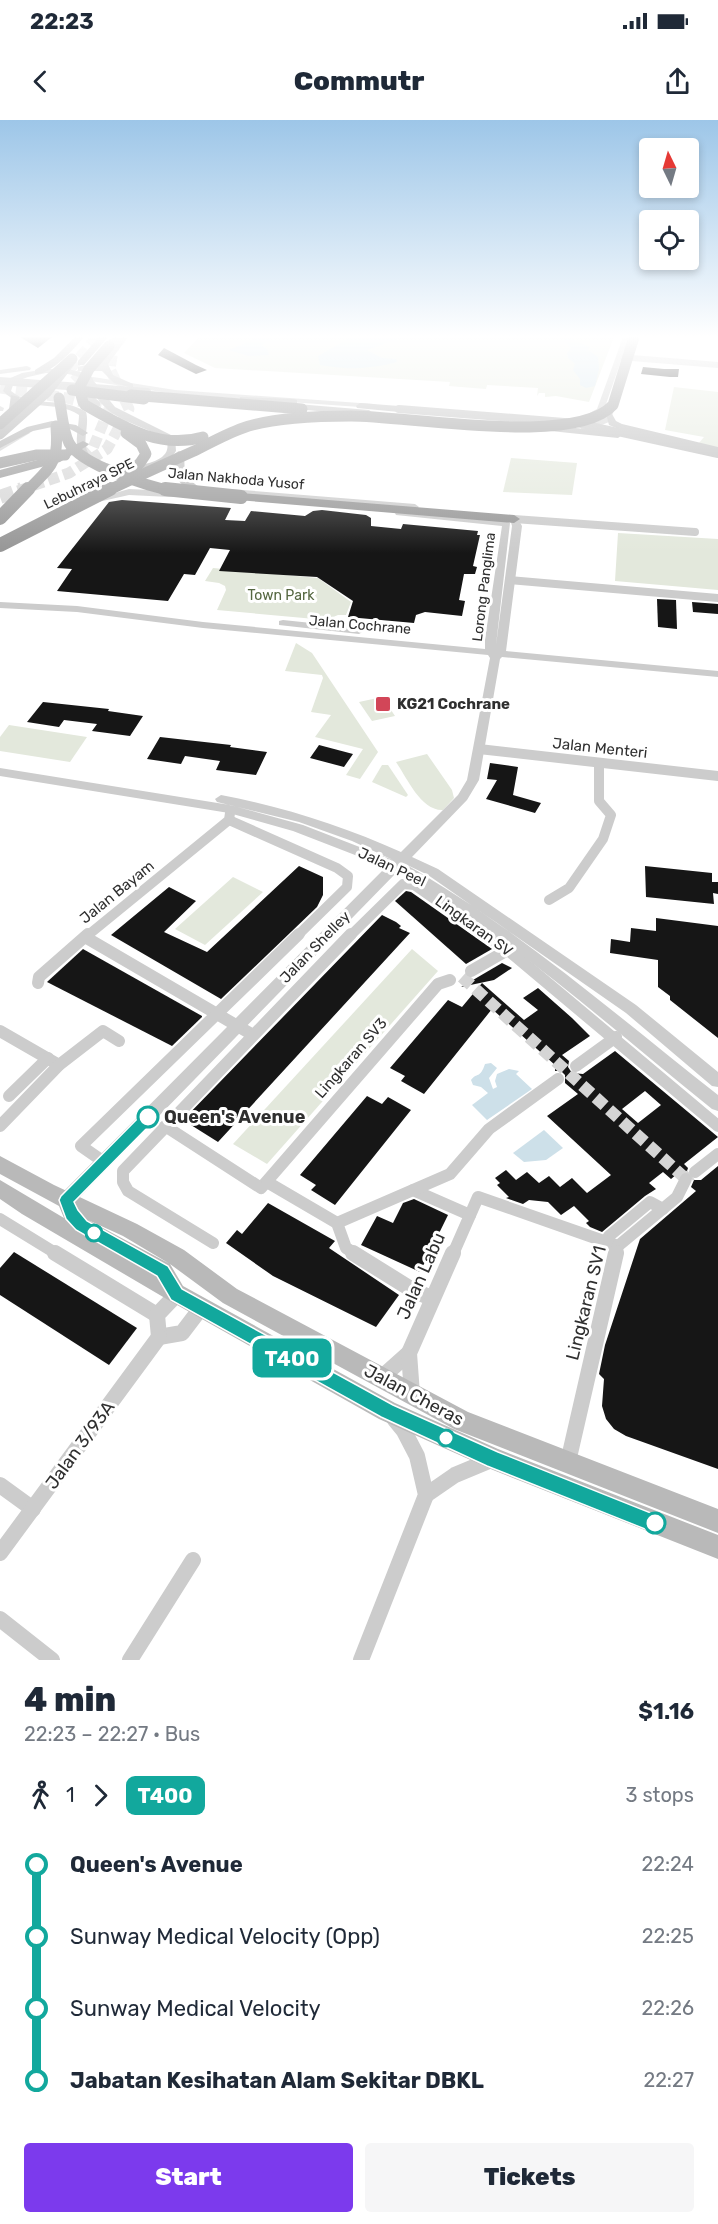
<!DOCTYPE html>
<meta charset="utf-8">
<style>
:root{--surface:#fff;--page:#f6f6f7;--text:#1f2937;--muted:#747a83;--accent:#7c3aed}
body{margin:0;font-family:Rubik,sans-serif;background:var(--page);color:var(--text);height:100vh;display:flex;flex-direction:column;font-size:22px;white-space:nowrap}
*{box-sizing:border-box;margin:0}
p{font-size:20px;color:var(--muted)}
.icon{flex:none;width:33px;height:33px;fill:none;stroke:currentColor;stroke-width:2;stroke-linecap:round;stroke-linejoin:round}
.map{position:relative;height:1540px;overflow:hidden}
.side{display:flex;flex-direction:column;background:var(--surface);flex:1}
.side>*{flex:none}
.badge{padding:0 12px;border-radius:9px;font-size:21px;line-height:39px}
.needle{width:39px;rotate:355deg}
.buttons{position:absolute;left:639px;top:18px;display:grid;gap:12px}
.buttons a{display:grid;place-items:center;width:60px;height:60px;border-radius:6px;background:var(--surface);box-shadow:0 3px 9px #0003;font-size:30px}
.map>.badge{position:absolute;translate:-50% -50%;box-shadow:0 0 0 3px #fff}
.legs{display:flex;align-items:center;gap:9px;height:66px;padding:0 24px;font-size:20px}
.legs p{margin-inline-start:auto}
.summary{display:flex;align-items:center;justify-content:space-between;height:102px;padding:0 24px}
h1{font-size:33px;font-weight:800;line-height:45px}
.button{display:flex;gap:12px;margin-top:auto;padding:12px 24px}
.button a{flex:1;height:69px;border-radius:6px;background:var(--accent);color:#fff;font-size:24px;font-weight:800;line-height:69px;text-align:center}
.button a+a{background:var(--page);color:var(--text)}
ul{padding:0 24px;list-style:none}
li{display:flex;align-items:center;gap:21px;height:72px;font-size:22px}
li i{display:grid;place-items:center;width:9px;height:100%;margin:0 8px;background:currentColor}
li i::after{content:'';width:15px;height:15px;margin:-8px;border:4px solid;border-radius:50%;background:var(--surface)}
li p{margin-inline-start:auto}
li:first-child i{background:linear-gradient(#0000 50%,currentColor 0)}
li:last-child i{background:linear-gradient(currentColor 50%,#0000 0)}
.status{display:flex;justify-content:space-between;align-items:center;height:42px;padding:0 30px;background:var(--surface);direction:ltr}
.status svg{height:16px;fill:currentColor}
header{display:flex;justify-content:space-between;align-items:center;height:78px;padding:0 24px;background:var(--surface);font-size:27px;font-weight:800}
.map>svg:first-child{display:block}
.green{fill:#e3e8dc}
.water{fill:#cde0e9}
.building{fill:#161616;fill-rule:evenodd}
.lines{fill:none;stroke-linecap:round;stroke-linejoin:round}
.minor-tunnel{stroke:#d5d5d5;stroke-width:12;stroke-dasharray:12 6;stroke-linecap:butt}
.motorway-tunnel-far1{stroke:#d5d5d5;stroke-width:11;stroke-dasharray:11 5;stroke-linecap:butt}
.motorway-tunnel{stroke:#d5d5d5;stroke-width:14;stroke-dasharray:14 7;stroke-linecap:butt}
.minor-far4{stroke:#ccc;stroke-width:6}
.minor-far3{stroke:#ccc;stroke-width:8}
.minor-far2{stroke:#ccc;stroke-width:10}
.minor-far1{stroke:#ccc;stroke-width:12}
.minor{stroke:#ccc;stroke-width:16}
.tertiary{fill:#ccc;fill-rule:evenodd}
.secondary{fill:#b9b9b9;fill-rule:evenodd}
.primary{fill:#a7a7a7;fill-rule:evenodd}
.motorway{fill:#969696;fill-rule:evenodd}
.secondary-bridge{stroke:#b9b9b9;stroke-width:8}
.primary-bridge{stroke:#a7a7a7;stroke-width:9}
.motorway-bridge-far1{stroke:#969696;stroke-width:11}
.motorway-bridge{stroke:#969696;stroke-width:14}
.line-1{fill:#12a89d;stroke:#fff;stroke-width:1.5}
.poi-dot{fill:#d24658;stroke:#fff;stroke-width:2}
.stop-1-dot{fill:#fff;stroke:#12a89d;stroke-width:3}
.labels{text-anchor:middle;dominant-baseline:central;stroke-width:6;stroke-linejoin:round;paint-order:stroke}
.far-street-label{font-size:14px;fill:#2f2f2f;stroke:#fff}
.far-park-label{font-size:14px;fill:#556741;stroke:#fff}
.poi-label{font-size:15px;font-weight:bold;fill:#2f2f2f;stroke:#fff;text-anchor:start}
.street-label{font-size:15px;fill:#2f2f2f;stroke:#fff}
.near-stop-label{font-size:18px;font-weight:bold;fill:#2f2f2f;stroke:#fff;text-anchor:start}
.near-street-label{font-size:18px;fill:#2f2f2f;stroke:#fff}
</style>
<div class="status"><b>22:23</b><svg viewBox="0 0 49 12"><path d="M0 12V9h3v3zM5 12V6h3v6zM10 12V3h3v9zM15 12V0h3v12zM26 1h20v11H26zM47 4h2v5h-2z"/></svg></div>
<header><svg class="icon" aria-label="back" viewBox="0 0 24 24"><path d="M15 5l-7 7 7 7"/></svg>Commutr<svg class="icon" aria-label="share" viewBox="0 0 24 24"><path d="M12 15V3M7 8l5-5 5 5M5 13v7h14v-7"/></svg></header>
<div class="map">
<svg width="718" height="1540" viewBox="0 0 718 1540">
<rect width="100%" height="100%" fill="#fff"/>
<g class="green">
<path d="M199 217H614L589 282 556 276 545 277V273H539L537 276 538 268 487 265 486 269 449 266 450 262 215 248 184 233Z"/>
<path d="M674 267 718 272V328L699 323 704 317 665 310Z"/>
<path d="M511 338 577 343 572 375 503 372Z"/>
<path d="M618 413 718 419V470L615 461Z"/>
<path d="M213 448 318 458 351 482 346 495H338L326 500 217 490 226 470 225 466 219 463 205 461Z"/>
<path d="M296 523 312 533 378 632 360 659 346 655 363 629 315 617 331 595 311 592 323 558 322 555 285 551Z"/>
<path d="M382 577 387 583 379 586 383 591 391 590 395 596 372 601 359 582Z"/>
<path d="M9 605 87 617 70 642 0 631V617Z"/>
<path d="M427 634 452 670 454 678 443 690C421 691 407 658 396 642Z"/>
<path d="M382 645H388L408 675 406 677 372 662Z"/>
<path d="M233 757 263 772 205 825 175 809Z"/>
<path d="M412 829 438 851 267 1044 233 1024Z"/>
</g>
<g class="water">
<path d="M258 217 271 220 261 225 267 229 269 235 248 236 229 230Z"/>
<path d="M351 217H419L398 219 367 230 382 238 396 239 397 242C372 249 346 250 320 245L318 236Z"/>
<path d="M568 217 590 227 588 230 598 237 599 249 595 266 586 268 580 265V259L573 250 575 244 568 238 567 233 571 228 563 220Z"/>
<path d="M491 943 497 948 489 958 493 969 497 967 495 961 497 954 509 949 519 951 516 954 532 969 487 1000 472 985 488 973 481 967 473 965 471 960C477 952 480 959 485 944Z"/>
<path d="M544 1010 563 1028 546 1040 524 1042 513 1033Z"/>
</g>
<g class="building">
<path d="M20 217H52L38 228Z"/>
<path d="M164 228 196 245 207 250 196 254 158 235Z"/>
<path d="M643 247 664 249H679L678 257H670L641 254Z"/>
<path d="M122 380 231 388 225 400 245 401 251 391 305 396 313 391 322 390 366 395 371 398V406L401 409 403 404 478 411 477 415H480L473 446 477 447 475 454H464L459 480 465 481 462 496 425 492 416 495 414 503 348 497 353 481 317 457 219 451 230 430 210 428 195 455 184 454 168 481 57 471 72 449 57 448 109 382Z"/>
<path d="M657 479 676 480 677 509 658 507Z"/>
<path d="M692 482 718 484V494L693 492Z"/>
<path d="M43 582 109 589 108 591 143 596 130 616 92 611 97 604 64 600 59 607 27 602Z"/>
<path d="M160 617 231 625 230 627 267 632 256 655 216 650 220 641 185 636 181 644 147 639Z"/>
<path d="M319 625 353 634 344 647 310 638Z"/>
<path d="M490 643 518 647 513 675 541 683 535 693 486 679 497 660 487 659Z"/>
<path d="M299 746 323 757V775L317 787 221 879 111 815 169 767 196 781 164 812 207 832Z"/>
<path d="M645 746 712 753V762H718V774L713 773 714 784 646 777Z"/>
<path d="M406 771 411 772 492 829 466 844 395 781Z"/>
<path d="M382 795 396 802 401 806 399 808 410 813 218 1022 183 1000Z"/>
<path d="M656 798 718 806V918L670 880V876L658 867V840L610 833 611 819 630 822 631 808 656 811Z"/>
<path d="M83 829 202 896V897L172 926 47 862Z"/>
<path d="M502 843 512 848 494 860 461 867Z"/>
<path d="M482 863 524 900 538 890 523 878 538 868 572 898 590 916 562 935 569 941 568 947 572 953 583 954 615 931 718 1017 684 1044 688 1048 687 1051 679 1055 677 1054 671 1059 663 1052 649 1063 656 1069 645 1076 602 1112 590 1107 586 1103 589 1101 574 1086 561 1095 548 1082 529 1080 523 1084 506 1078 509 1077 497 1065 500 1063 495 1058 506 1050 516 1060 527 1052 539 1063 549 1056 560 1067 572 1058 587 1073 611 1055 547 996 578 974 565 963V955L561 951H555V945L492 889 424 974 401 961 405 956 390 948 448 880 462 887ZM645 971 661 985 638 1003 622 989Z"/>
<path d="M367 976 382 984 388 977 411 990 335 1085 311 1070 316 1065 300 1055Z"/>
<path d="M718 1046V1349L626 1316 614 1309 606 1299 602 1286 604 1259 599 1254 605 1225 640 1119 696 1071 691 1067 694 1060H701Z"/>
<path d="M414 1079 448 1095 420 1152 361 1125 377 1096 393 1103 403 1083Z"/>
<path d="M268 1083 335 1121 329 1128 399 1175 376 1207 273 1156 226 1123 237 1110 242 1114Z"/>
<path d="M14 1132 137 1208 109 1245 0 1175V1148Z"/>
</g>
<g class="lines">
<path class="minor-tunnel" d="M462 857 686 1059 691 1055"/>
<g class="motorway-tunnel-far1">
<path d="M97 217 70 249 97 277"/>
<path d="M0 268 67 278 101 287"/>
<path d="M82 338 93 328 109 289"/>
<path d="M18 371 69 353 107 329 129 289 110 249 115 217"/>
</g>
<path class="motorway-tunnel" d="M0 377 22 369"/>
<path class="minor-far4" d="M620 237 718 245"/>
<g class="minor-far3">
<path d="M514 399 695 412"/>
<path d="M509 460 718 478"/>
</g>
<g class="minor-far2">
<path d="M479 629 718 656"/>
<path d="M229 700 337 748 348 756 347 767 297 816"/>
<path d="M549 780 569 768 603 719 611 695 599 681V643"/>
<path d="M87 816 229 700 230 693"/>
<path d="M350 816 403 764 414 765 487 816"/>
</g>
<g class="minor-far1">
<path d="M485 814 508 830 718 1006"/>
<path d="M85 817 253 915"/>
<path d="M471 851 513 827"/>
<path d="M38 863 39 857 88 814"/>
<path d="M0 911 59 945"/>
<path d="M576 946 616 917"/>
<path d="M9 976 48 938"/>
<path d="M0 1006 59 945 103 911 119 921"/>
<path d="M165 1006 261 1068 438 864 450 860"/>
<path d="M104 1042 81 1026 299 814"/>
<path d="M695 1052 718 1034"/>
<path d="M267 1062 337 1103 346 1128 356 1134"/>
<path d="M413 1070 470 1095"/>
<path d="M0 1099 57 1134"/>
<path d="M337 1103 450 1054 489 1009 558 959"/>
<path d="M607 1122 609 1116 650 1082 663 1089"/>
<path d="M213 1123 128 1071 123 1062V1051L351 814"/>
<path d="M453 1134 478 1077 618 1126"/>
<path d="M616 1134 618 1126 677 1077 686 1059"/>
</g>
<g class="minor">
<path d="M55 1133 157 1195"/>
<path d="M353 1133 414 1171 432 1178"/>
<path d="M159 1217 182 1213 201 1188"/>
<path d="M159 1217 157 1195 177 1174"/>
<path d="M381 1258 409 1233"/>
<path d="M412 1274 409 1233 453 1133"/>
<path d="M568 1342 616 1133"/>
<path d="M0 1365 33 1389"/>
<path d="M426 1375 455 1355 491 1340"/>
<path d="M0 1433 159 1217"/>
<path d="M0 1499 52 1540"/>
<path d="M130 1540 193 1440"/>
<path d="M361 1540 426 1375 417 1336 404 1311 395 1300"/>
</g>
<g class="tertiary">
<path d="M623 217H629L604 290 592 299H586V295L597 289Z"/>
<path d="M93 257 175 270 374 284 378 286 374 288 175 274 90 261 89 259Z"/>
<path d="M611 280 618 282 609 302 587 311H581V307L603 299Z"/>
<path d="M0 286 4 288 3 291H0Z"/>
<path d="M23 311 30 313 0 331V326Z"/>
<path d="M129 369 170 371 174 374 170 377 129 375 98 382 94 379Z"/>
<path d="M230 369 415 384 419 387 415 390 227 374V370Z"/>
<path d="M399 390 498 399 510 403 496 525 512 406 510 399 517 397 522 406 506 531 718 551V557L502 537 500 539 479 660 467 680 412 737 438 749 636 885 718 952V967L712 966 626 893 428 755 405 744C517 808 616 895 718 975V991L712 989C610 907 511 817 397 752L72 1085 66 1088 60 1085 57 1080 60 1075 386 747 293 711 229 693 0 656V648L230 685 303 705 393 740 352 721 299 702 217 682 215 679 221 675C284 687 343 706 401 732L458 675 467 660 490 538 488 535 203 508 77 492 0 488V482L77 486 203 502 485 529V519L502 406 396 395 395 393Z"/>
<path d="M283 500 359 508 364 511 359 514 279 505V501Z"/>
</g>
<g class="secondary">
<path d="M120 217H128L108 244 113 255 133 264V268L114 263 102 251H78V247L102 241Z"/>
<path d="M27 246 31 248 30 250 0 254V250Z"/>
<path d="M46 249H68L88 254 115 287 175 317 176 331C173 335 170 340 167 342 148 355 90 356 79 333 74 322 79 306 79 295 56 279 23 293 3 271L8 259 22 253ZM46 253C102 251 81 274 117 296 133 305 151 310 168 320 167 323 168 327 167 330 161 350 101 350 89 334 81 323 90 305 86 292 62 276 31 288 11 271L14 262 28 257Z"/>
<path d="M240 277 294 279 297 280V284L369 290 373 293 369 296 286 288 283 284 243 282 240 281Z"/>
<path d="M360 283 399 286 403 289 399 292 357 288 356 286Z"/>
<path d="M606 294H612L616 301 622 304 718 327V333L616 308 609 305Z"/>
<path d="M544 305 618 312 622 315 618 318 541 310V306Z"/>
<path d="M179 331 184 334 185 356 200 368V372C190 373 181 365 175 356L174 334Z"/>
<path d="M0 1036 54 1065 137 1104 184 1130 237 1169 468 1292 718 1389V1413L454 1309 223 1183 170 1144 123 1116 88 1100 170 1144 183 1166 395 1283 498 1329 718 1415V1439L493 1350 379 1299 170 1181 22 1094 0 1079V1060L64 1098 59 1086 0 1054Z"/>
</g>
<g class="primary">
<path d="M75 217H84C74 229 51 255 35 254V250L54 238Z"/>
<path d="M99 217H108L84 245H78V241Z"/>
<path d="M11 275 19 277 18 296 11 305 8 306 3 303 8 296Z"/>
<path d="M52 301 76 305 88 313 83 316 70 309 52 307 33 311 0 328V321L27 307Z"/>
</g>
<g class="motorway">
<path d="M83 321 89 324 87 326 60 342 0 358V350L52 336Z"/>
<path d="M241 373 514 395 520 399 514 403 237 380 235 377 237 374Z"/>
</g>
<g class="secondary-bridge">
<path d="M103 237 109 226 119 217"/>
<path d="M89 260V278L96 284"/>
<path d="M0 261 147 272"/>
<path d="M399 289 577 303 718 334"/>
</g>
<path class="primary-bridge" d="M0 315 47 273 70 243"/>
<g class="motorway-bridge-far1">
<path d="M72 270 144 279"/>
<path d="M131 275 302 289"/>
<path d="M59 278C62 292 63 311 69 323 81 345 150 367 173 371"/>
<path d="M83 282 79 268 89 249 109 226"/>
<path d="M85 285C122 306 159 330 203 317"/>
<path d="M0 304 72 239"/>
<path d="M126 313 141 324 146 334 140 343 127 356"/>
<path d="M0 343 36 335H65"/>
<path d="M27 371C52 345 59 344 56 306"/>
<path d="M107 371C136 357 165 344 194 331 210 323 226 314 243 308 274 297 319 296 351 296 409 296 575 327 613 285L634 217"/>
</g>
<g class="motorway-bridge">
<path d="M165 369 241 377"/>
<path d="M0 398 28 369"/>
<path d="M0 425 110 369"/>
</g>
</g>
<linearGradient id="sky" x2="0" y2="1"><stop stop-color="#9dc6e8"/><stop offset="0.5" stop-color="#fff"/><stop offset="1" stop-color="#fff" stop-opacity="0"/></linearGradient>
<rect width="718" height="433" fill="url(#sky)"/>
<path class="line-1" d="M148 992 153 993 155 997 153 1002 74 1082 78 1090 87 1101 168 1146 182 1169 393 1285 498 1332 661 1397 664 1403 661 1410 655 1413 487 1346 381 1297 171 1180 157 1156 76 1110 66 1099 59 1080 61 1076 143 993Z"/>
<rect class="poi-dot" x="375" y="576" width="16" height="16" rx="3"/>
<g class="stop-1-dot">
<circle cx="148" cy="997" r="10"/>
<circle cx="94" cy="1113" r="8"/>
<circle cx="446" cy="1318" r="8"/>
<circle cx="655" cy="1403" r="10"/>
</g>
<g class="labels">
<g class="far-street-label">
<text transform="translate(236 359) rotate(5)">Jalan Nakhoda Yusof</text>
<text transform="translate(89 364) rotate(-26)">Lebuhraya SPE</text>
<text transform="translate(484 467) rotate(-83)">Lorong Panglima</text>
<text transform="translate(360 505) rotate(5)">Jalan Cochrane</text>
</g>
<g class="far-park-label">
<text x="281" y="475">Town Park</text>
</g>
<g class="poi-label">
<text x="397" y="584">KG21 Cochrane</text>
</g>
<g class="street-label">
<text transform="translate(600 628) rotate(6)">Jalan Menteri</text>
<text transform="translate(392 747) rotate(25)">Jalan Peel</text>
<text transform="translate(117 772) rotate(-39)">Jalan Bayam</text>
<text transform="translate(474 806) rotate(36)">Lingkaran SV</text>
<text transform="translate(315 827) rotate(-46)">Jalan Shelley</text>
<text transform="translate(351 938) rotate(-49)">Lingkaran SV3</text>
</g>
<g class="near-stop-label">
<text x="164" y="997">Queen's Avenue</text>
</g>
<g class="near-street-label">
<text transform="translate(421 1156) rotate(-66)">Jalan Labu</text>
<text transform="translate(586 1183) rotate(-76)">Lingkaran SV1</text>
<text transform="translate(414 1275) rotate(28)">Jalan Cheras</text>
<text transform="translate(80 1325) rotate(-54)">Jalan 3/93A</text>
</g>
</g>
</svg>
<div class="buttons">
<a><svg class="needle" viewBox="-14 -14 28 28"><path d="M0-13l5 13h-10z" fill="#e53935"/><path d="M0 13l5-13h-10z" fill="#747a83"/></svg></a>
<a><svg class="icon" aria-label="locate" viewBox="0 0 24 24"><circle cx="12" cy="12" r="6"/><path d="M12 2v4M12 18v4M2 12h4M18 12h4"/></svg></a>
</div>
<b class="badge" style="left:292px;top:1238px;background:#12a89d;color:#fff">T400</b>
</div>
<section class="side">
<div class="summary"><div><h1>4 min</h1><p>22:23 – 22:27 · Bus</p></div><b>$1.16</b></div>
<div class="legs"><svg class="icon" aria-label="walk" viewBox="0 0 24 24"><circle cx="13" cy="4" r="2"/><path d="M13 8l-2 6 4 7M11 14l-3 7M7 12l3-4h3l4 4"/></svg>1<svg class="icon" aria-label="forward" viewBox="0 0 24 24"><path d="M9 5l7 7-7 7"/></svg><b class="badge" style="background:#12a89d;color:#fff">T400</b><p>3 stops</p></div>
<ul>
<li><i style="color:#12a89d"></i><b>Queen's Avenue</b><p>22:24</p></li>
<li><i style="color:#12a89d"></i><span>Sunway Medical Velocity (Opp)</span><p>22:25</p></li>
<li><i style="color:#12a89d"></i><span>Sunway Medical Velocity</span><p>22:26</p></li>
<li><i style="color:#12a89d"></i><b>Jabatan Kesihatan Alam Sekitar DBKL</b><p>22:27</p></li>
</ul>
<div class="button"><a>Start</a><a>Tickets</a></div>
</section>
